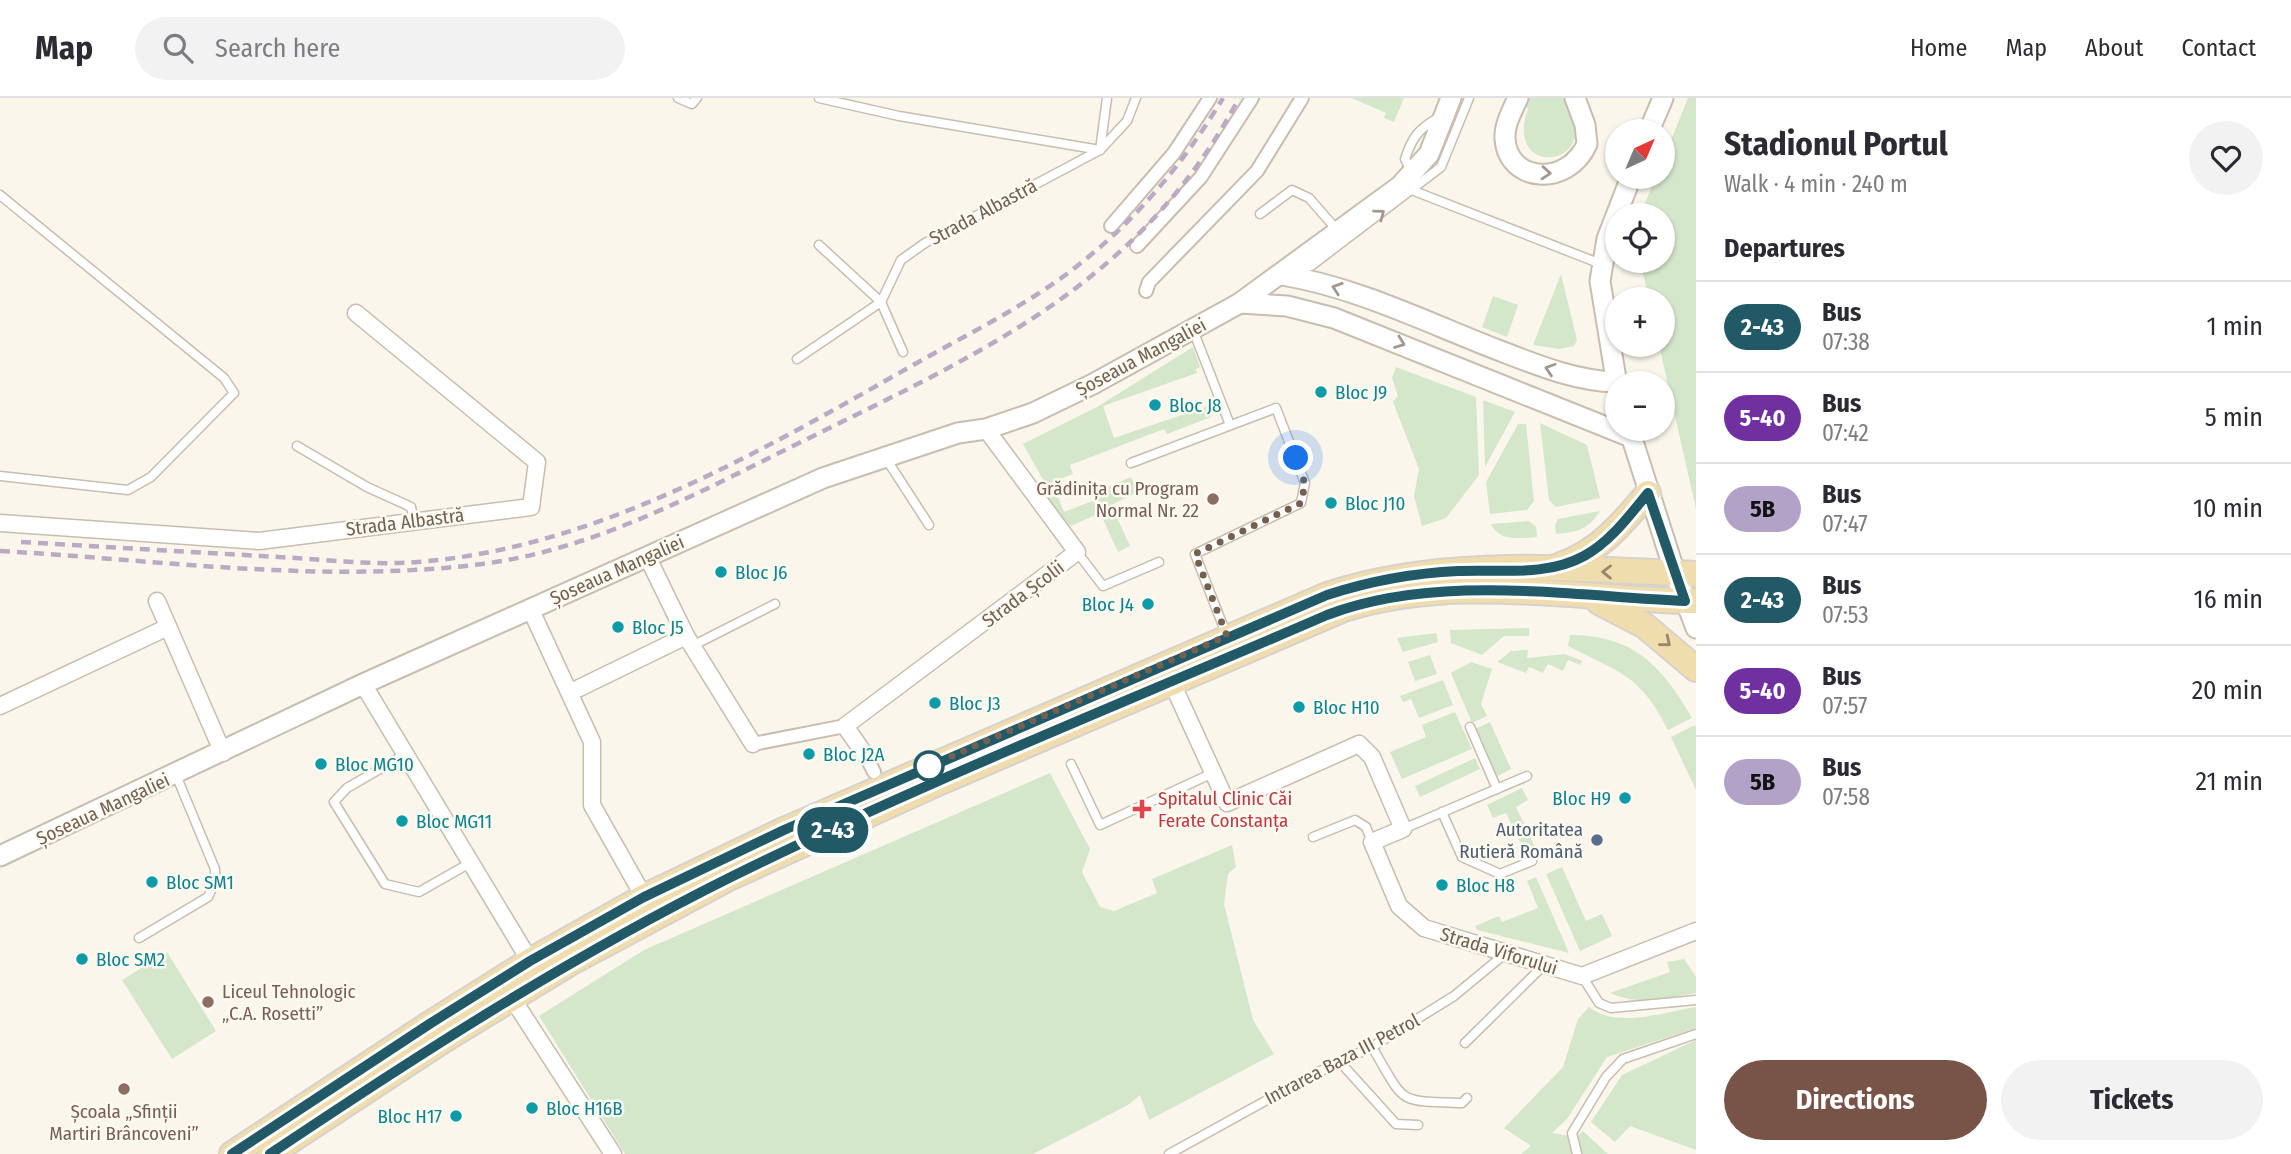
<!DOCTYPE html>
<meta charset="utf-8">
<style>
:root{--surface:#fff;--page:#f2f2f3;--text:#2b2b33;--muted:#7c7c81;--line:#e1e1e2;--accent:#775348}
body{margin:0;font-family:"Fira Sans Condensed",sans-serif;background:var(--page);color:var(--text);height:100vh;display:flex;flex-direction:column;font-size:26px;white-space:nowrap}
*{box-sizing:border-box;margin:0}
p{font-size:23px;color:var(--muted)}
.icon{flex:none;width:38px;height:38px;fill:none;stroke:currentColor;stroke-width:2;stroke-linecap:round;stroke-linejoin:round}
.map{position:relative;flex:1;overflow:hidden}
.drawer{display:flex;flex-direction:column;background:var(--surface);width:595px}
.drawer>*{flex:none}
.badge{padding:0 14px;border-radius:23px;font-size:24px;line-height:46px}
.needle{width:46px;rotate:44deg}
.controls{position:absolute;left:1605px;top:21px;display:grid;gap:14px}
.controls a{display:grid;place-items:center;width:70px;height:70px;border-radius:50%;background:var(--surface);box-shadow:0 2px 5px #0004;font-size:35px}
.you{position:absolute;width:35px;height:35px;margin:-18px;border:5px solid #fff;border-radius:50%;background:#1a73e8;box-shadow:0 0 0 10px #1a73e833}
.map>.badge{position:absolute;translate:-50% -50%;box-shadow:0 0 0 4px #fff}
h2{padding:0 28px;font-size:26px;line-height:63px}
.round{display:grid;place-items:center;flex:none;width:74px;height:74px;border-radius:37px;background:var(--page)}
.headline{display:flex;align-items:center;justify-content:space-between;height:119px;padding:0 28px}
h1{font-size:33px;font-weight:700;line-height:52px}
.action{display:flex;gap:14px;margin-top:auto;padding:14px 28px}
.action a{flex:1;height:80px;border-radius:42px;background:var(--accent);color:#fff;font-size:28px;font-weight:700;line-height:80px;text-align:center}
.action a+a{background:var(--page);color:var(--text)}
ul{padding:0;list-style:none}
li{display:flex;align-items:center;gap:21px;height:91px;padding:0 28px;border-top:2px solid var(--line)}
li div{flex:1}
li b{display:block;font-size:26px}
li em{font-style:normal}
li .badge{min-width:77px;font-weight:700;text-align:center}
header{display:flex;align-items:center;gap:42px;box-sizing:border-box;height:98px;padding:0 35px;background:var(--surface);border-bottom:2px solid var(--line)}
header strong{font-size:33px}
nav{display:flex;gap:38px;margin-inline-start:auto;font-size:24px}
.search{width:490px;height:63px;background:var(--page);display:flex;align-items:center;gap:18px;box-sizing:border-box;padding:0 24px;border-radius:38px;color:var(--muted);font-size:26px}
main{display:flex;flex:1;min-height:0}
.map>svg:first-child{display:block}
.green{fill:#d4e7cb}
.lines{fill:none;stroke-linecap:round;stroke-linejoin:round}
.service-casing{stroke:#c8bdaf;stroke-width:11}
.pedestrian-casing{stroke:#c8bdaf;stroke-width:16}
.minor-casing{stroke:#c8bdaf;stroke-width:19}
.tertiary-casing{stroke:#c8bdaf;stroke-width:23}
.primary-casing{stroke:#d8d2ce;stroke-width:28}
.service{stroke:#fff;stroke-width:8}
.pedestrian{stroke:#fff;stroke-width:12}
.minor{stroke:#fff;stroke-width:16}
.tertiary{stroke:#fff;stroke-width:19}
.primary{stroke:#f0ddad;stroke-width:24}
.rail{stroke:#baaac4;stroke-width:4.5;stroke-dasharray:10 7;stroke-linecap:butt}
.oneway{stroke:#a3988e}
.oneway2{stroke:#98866d}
.line-casing{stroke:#fff;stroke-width:16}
.line{stroke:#215967;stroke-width:10}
.walk{stroke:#726051;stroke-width:7;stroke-dasharray:0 12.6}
.culture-dot{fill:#0f9aa8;stroke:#fdfaf1;stroke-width:2.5}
.education-dot{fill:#8d6e63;stroke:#fdfaf1;stroke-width:2.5}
.stop-dot{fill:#fff;stroke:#215967;stroke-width:3.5}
.health-dot{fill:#e0444e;stroke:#fdfaf1;stroke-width:2.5}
.service-dot{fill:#5c6f8a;stroke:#fdfaf1;stroke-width:2.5}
.labels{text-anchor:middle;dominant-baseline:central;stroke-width:5;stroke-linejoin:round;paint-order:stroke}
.street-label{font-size:19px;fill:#726051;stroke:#fdfaf1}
.culture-label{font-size:19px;fill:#0d838f;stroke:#fdfaf1;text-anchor:start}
.education-label{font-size:19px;fill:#785e54;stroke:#fdfaf1;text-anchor:end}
.health-label{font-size:19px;fill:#be3a42;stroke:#fdfaf1;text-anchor:start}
.service-label{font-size:19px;fill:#4e5e75;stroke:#fdfaf1;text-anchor:end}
</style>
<header>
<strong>Map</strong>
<div class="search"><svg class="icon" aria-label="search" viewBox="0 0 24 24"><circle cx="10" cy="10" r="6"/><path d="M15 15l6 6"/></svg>Search here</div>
<nav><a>Home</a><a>Map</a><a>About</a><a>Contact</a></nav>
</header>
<main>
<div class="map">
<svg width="1696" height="1056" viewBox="0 0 1696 1056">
<rect width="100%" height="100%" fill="#faf6eb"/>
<g class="green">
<path d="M1351 0H1404L1394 24 1384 20 1386 15Z"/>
<path d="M1528 0H1565C1569 10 1575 21 1575 32 1578 71 1506 72 1528 11L1525 7Z"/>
<path d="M1688 0H1696V411L1659 247H1662V201H1649L1640 163H1662V117H1640L1656 79H1662L1663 62Z"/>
<path d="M1561 176 1577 242 1574 248 1559 251 1533 247Z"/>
<path d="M1493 198 1518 207 1507 239 1482 229Z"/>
<path d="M1193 249 1200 269 1196 271 1197 275 1103 308 1114 340 1208 308 1211 319 1167 336 1164 331 1070 367 1073 376 1052 384 1064 414 1100 400 1098 393 1131 379 1138 394 1111 407 1130 448 1118 454 1100 415 1066 430 1039 391 1046 387 1023 346 1097 309Z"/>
<path d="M1396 269 1476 299 1479 377 1446 420 1422 428 1414 398 1419 371 1393 304 1398 298 1392 280Z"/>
<path d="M1483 302 1515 314 1485 369Z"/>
<path d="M1540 325 1587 347 1600 400 1556 409 1549 402Z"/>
<path d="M1518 326H1526L1534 403 1527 412 1490 416 1486 384Z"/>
<path d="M1600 413C1588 432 1577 434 1556 436L1555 427 1558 421Z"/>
<path d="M1529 423 1536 429 1537 439C1520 440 1499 444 1491 426Z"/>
<path d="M1529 530V538H1504L1482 557 1451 545 1450 532Z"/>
<path d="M1436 535 1438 544 1403 554 1397 540Z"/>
<path d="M1570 537C1634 537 1662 568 1692 620L1668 632C1640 576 1620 575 1568 548Z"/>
<path d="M1528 552 1527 560 1565 556 1582 563 1580 567 1568 562 1563 573 1548 566 1543 575 1529 569 1526 575 1497 564 1511 553Z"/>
<path d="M1430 557 1437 576 1415 583 1408 564Z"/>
<path d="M1471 564 1492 571 1481 606 1487 618 1472 625 1451 575Z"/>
<path d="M1443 582 1453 607 1419 620 1411 601 1403 604 1400 598Z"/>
<path d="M1455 614 1472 651 1402 681 1390 654 1426 639 1422 627Z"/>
<path d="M1490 624 1511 671 1496 679 1475 631Z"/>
<path d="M1695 627 1696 630V692L1671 639Z"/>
<path d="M1475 660 1480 671 1420 699 1415 688Z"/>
<path d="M1050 675 1090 751 1082 774 1100 809 1114 813 1157 795 1152 781 1232 747 1236 769 1228 776 1224 806 1253 922 1274 956 1149 1022 1140 997 1128 1007 1033 1056H625L539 918 644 852Z"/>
<path d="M1522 690 1528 702 1516 709 1538 755 1528 760 1506 715 1493 720 1487 707Z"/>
<path d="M1562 769 1586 823 1602 816 1612 838 1580 853 1546 776Z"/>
<path d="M1536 779 1569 855 1477 832 1475 828 1499 818 1502 824 1538 810 1527 783Z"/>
<path d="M167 854 216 933 172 961 122 882Z"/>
<path d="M1684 861 1696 879V895C1666 900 1638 908 1610 895L1670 874 1667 864Z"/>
<path d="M1589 909C1616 931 1665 914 1696 909V930L1607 959 1567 1021 1552 1035 1576 1039 1583 1033 1608 1056H1521L1531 1048 1504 1030 1563 969 1578 921Z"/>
<path d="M1696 942V1052L1630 1028 1615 1044 1591 1024 1622 977Z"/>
</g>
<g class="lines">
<defs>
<g id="service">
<path d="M678 0 692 6 697 0"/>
<path d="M819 0 899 18 1100 52"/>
<path d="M1100 52 1107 0"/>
<path d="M1412 75 1405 61C1412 40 1418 31 1438 20"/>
<path d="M1409 91 1601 166"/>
<path d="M0 97 224 280 234 295 151 379 128 392 0 378"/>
<path d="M1260 116 1292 92 1309 100 1337 132"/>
<path d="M1295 173 1311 168 1441 69 1469 0"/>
<path d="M1193 232 1230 327"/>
<path d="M903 254 881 204 901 162 925 145 1100 52 1127 23 1136 0"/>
<path d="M797 261 881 204 819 147"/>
<path d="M297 348 367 389 411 409 414 423"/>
<path d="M885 359 929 427"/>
<path d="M1131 365 1276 310 1305 385 1301 405 1195 456 1227 538"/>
<path d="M1077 454 1103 488 1159 464"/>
<path d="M694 547 775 506"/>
<path d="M1470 629 1497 691"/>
<path d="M404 657 347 690 334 704 385 786 419 794 470 765"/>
<path d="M1071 666 1100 727 1213 675"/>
<path d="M1442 714 1462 759 1500 776 1532 763"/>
<path d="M1403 731 1527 678"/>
<path d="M1313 739 1355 722 1366 729 1372 744"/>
<path d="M139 840 208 799 215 784V771L176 677"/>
<path d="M1582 878 1599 905 1611 910 1696 902"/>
<path d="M1465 945 1544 867"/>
<path d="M1372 949C1406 1006 1395 1003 1462 1005L1467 1000"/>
<path d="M1340 964 1396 1026 1418 1027"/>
<path d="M1169 1056 1316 975 1372 949 1454 898 1506 855"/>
<path d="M1577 1056 1572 1035 1606 979 1623 961 1696 936"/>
</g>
<g id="pedestrian">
<path d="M1111 128 1174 55 1210 0"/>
<path d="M1137 148 1201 79 1252 0"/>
<path d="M1146 193 1149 184 1257 73 1302 0"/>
<path d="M753 646 845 628"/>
<path d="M866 658 874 674"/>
</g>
<g id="minor">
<path d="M0 425 259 443 531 409 537 364 356 215"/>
<path d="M647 458 686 538 753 646"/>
<path d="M157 503 223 655"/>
<path d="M530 510 592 644V707L644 799"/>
<path d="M1172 585 1227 705 1359 646 1372 659 1403 731 1372 744 1399 808 1424 830 1582 878 1696 833"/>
<path d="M363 586 530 863"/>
<path d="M571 594 686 538"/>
<path d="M0 608 168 529"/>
<path d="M866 658 845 628 1077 454 986 331"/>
<path d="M512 900 613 1056"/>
</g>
<g id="tertiary">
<path d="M1518 0C1512 13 1504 27 1505 41 1508 85 1568 89 1587 46L1585 27 1575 0"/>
<path d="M1649 33 1663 0"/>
<path d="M1282 177C1356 189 1428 225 1498 252 1537 267 1575 283 1616 284"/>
<path d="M1240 205 1287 208 1334 220 1631 339"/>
<path d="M1617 287 1600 183 1607 141 1631 79"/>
<path d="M1629 331 1675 475 1696 530"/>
<path d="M0 758 363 586 823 380 958 335 986 331 1033 315 1093 286 1240 205 1400 88 1429 56 1451 0"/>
</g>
<g id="primary">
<path d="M1558 468C1598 455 1622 426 1648 395"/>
<path d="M1599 504 1645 528 1696 571"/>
<path d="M232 1056 431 925 530 863 644 799 784 732 1327 497C1443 458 1575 471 1696 476"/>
<path d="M270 1056 442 943 570 865 731 779 938 685 1344 511C1457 475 1579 502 1696 503"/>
</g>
</defs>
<use href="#service" class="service-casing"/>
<use href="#pedestrian" class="pedestrian-casing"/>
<use href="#minor" class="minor-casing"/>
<use href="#tertiary" class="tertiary-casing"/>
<use href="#primary" class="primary-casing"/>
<use href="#service" class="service"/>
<use href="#pedestrian" class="pedestrian"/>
<use href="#minor" class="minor"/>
<use href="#tertiary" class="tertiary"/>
<use href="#primary" class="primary"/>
<g class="rail">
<path d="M21 444C107 449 193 454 278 459 318 461 360 466 400 465 585 457 758 355 915 266 975 232 1040 201 1093 155 1145 112 1188 58 1223 0"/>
<path d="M0 453C160 462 323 486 482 466 592 452 692 398 789 350 971 259 1138 191 1239 0"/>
</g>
</g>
<defs><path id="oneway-chevron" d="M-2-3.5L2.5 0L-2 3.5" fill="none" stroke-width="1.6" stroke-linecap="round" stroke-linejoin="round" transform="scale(1.75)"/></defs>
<g class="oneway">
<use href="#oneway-chevron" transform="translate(1546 75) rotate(4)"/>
<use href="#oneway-chevron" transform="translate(1380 116) rotate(-37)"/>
<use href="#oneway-chevron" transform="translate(1337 190) rotate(-161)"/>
<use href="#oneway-chevron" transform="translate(1400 245) rotate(21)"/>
<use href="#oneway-chevron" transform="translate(1550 271) rotate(-162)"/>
</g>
<g class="oneway2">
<use href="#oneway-chevron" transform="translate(1607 474) rotate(-179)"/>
<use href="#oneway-chevron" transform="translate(1666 544) rotate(39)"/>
</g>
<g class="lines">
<defs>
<path id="line" d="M232 1056 431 925 530 863 644 799 784 732 1327 497C1370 483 1413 475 1458 473 1500 471 1546 479 1584 458 1610 444 1629 418 1648 395L1685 503C1569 498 1437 475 1327 517 1129 603 923 684 731 779 570 859 419 956 270 1056"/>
</defs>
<use href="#line" class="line-casing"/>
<use href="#line" class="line"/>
<path class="walk" d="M929 668 1227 538 1195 456 1301 405 1305 386 1296 360"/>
</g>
<g class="culture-dot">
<circle cx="1321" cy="294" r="7"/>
<circle cx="1155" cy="307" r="7"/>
<circle cx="1331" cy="405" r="7"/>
<circle cx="721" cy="474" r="7"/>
<circle cx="1148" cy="506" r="7"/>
<circle cx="618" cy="529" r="7"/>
<circle cx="935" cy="605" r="7"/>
<circle cx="1299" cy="609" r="7"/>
<circle cx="809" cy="656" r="7"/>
<circle cx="321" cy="666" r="7"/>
<circle cx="1625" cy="700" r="7"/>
<circle cx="402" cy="723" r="7"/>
<circle cx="152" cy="784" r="7"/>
<circle cx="1442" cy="787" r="7"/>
<circle cx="82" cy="861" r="7"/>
<circle cx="532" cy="1010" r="7"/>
<circle cx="456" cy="1018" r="7"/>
</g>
<g class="education-dot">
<circle cx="1213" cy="401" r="7"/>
<circle cx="208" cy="904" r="7"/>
<circle cx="124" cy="991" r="7"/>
</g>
<circle class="stop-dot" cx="929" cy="668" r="14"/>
<path class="health-dot" d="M1138.5 700.5h7v7h7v7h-7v7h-7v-7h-7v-7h7z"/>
<circle class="service-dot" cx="1597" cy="742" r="7"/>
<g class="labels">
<g class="street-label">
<text transform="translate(983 114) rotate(-28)">Strada Albastră</text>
<text transform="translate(1141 259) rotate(-28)">Șoseaua Mangaliei</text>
<text transform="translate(405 424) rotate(-7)">Strada Albastră</text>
<text transform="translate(617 472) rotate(-24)">Șoseaua Mangaliei</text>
<text transform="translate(1023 496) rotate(-37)">Strada Școlii</text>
<text transform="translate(103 711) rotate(-25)">Șoseaua Mangaliei</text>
<text transform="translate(1499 853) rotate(17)">Strada Viforului</text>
<text transform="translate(1342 961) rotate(-28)">Intrarea Baza III Petrol</text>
</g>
<g class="culture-label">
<text x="1335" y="294">Bloc J9</text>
<text x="1169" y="307">Bloc J8</text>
<text x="1345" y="405">Bloc J10</text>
<text x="735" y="474">Bloc J6</text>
<text x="1134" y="506" text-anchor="end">Bloc J4</text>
<text x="632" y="529">Bloc J5</text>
<text x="949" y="605">Bloc J3</text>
<text x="1313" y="609">Bloc H10</text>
<text x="823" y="656">Bloc J2A</text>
<text x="335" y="666">Bloc MG10</text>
<text x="1611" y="700" text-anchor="end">Bloc H9</text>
<text x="416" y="723">Bloc MG11</text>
<text x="166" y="784">Bloc SM1</text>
<text x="1456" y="787">Bloc H8</text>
<text x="96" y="861">Bloc SM2</text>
<text x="546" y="1010">Bloc H16B</text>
<text x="442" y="1018" text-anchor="end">Bloc H17</text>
</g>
<g class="education-label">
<text x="1199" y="390">Grădinița cu Program<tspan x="1199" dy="22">Normal Nr. 22</tspan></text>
<text x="222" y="893" text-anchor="start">Liceul Tehnologic<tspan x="222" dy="22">„C.A. Rosetti”</tspan></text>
<text x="124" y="1013" text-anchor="middle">Școala „Sfinții<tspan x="124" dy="22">Martiri Brâncoveni”</tspan></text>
</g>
<g class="health-label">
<text x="1158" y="700">Spitalul Clinic Căi<tspan x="1158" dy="22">Ferate Constanța</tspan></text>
</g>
<g class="service-label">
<text x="1583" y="731">Autoritatea<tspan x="1583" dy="22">Rutieră Română</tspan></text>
</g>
</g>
</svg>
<div class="controls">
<a><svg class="needle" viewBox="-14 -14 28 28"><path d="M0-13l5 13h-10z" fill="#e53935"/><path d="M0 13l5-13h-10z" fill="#7c7c81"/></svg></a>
<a><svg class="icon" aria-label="locate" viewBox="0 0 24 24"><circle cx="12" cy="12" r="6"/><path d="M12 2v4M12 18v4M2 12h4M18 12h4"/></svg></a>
<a>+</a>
<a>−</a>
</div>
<div class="you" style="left:1296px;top:360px"></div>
<b class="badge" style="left:833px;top:732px;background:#215967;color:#fff">2-43</b>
</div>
<section class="drawer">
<div class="headline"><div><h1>Stadionul Portul</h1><p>Walk · 4 min · 240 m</p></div><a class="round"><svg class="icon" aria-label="heart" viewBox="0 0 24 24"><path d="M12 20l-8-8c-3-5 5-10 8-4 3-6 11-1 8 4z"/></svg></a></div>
<h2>Departures</h2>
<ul>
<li><span class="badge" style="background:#215967;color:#fff">2-43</span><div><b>Bus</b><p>07:38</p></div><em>1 min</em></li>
<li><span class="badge" style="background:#7030a0;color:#fff">5-40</span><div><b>Bus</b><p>07:42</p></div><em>5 min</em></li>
<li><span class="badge" style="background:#b2a2c7;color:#111">5B</span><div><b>Bus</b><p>07:47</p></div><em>10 min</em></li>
<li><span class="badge" style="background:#215967;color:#fff">2-43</span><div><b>Bus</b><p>07:53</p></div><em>16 min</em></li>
<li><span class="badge" style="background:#7030a0;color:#fff">5-40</span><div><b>Bus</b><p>07:57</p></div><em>20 min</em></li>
<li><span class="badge" style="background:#b2a2c7;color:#111">5B</span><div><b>Bus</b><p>07:58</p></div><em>21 min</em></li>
</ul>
<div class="action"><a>Directions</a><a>Tickets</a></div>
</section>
</main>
